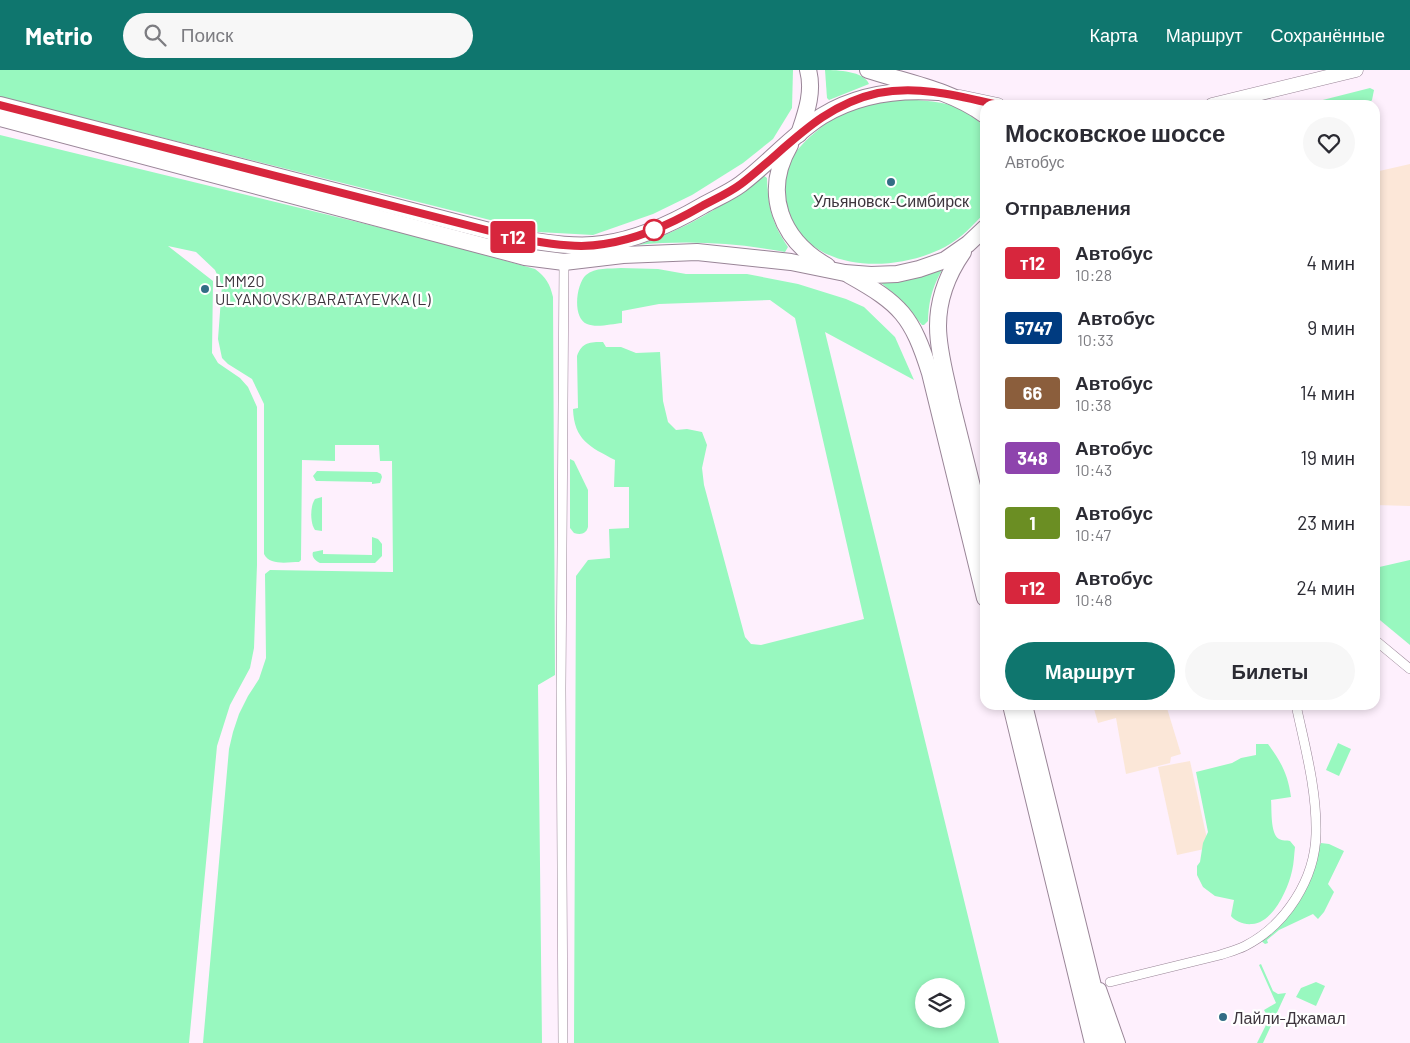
<!DOCTYPE html>
<html lang="ru">
<meta charset="utf-8">
<style>
:root{--surface:#fff;--page:#f7f7f7;--text:#2b2b33;--muted:#7c7c81;--accent:#0f766e}
body{margin:0;font-family:Barlow,sans-serif;background:var(--page);color:var(--text);height:100vh;display:flex;flex-direction:column;font-size:19px;white-space:nowrap}
*{box-sizing:border-box;margin:0}
p{font-size:16px;color:var(--muted)}
.icon{flex:none;width:28px;height:28px;fill:none;stroke:currentColor;stroke-width:2;stroke-linecap:round;stroke-linejoin:round}
.map{position:relative;flex:1;overflow:hidden}
.side{position:absolute;left:980px;top:30px;width:400px;height:610px;display:flex;flex-direction:column;background:var(--surface);border-radius:15px;box-shadow:0 2px 8px #0003}
.side>*{flex:none}
.badge{padding:0 10px;border-radius:4px;font-size:18px;line-height:32px}
.buttons{position:absolute;left:915px;top:908px;display:grid;gap:10px}
.buttons a{display:grid;place-items:center;width:50px;height:50px;border-radius:50%;background:var(--surface);box-shadow:0 2px 8px #0003;font-size:25px}
.map>.badge{position:absolute;translate:-50% -50%;box-shadow:0 0 0 2px #fff}
h2{padding:0 25px;font-size:19px;line-height:45px}
.round{display:grid;place-items:center;flex:none;width:52px;height:52px;border-radius:26px;background:var(--page)}
.head{display:flex;align-items:center;justify-content:space-between;height:85px;padding:0 25px}
h1{font-size:24px;font-weight:700;line-height:38px}
.button{display:flex;gap:10px;margin-top:auto;padding:10px 25px}
.button a{flex:1;height:58px;border-radius:30px;background:var(--accent);color:#fff;font-size:20px;font-weight:700;line-height:58px;text-align:center}
.button a+a{background:var(--page);color:var(--text)}
ul{padding:0;list-style:none}
li{display:flex;align-items:center;gap:15px;height:65px;padding:0 25px}
li div{flex:1}
li b{display:block;font-size:19px}
li em{font-style:normal}
li .badge{min-width:55px;font-weight:700;text-align:center}
header{display:flex;align-items:center;gap:30px;box-sizing:border-box;height:70px;padding:0 25px;background:var(--accent);color:#fff}
header strong{font-size:24px}
nav{display:flex;gap:28px;margin-inline-start:auto;font-size:18px}
.search{width:350px;height:45px;background:var(--page);display:flex;align-items:center;gap:12px;box-sizing:border-box;padding:0 18px;border-radius:28px;color:var(--muted);font-size:19px}
.map>svg:first-child{display:block}
.commercial{fill:#fce7d8}
.industrial{fill:#fbe7d8}
.green{fill:#98f8bf;fill-rule:evenodd}
.lines{fill:none;stroke-linecap:round;stroke-linejoin:round}
.street-casing{stroke:#998597;stroke-width:10}
.secondary-casing{stroke:#998597;stroke-width:14}
.primary-casing{stroke:#998597;stroke-width:15}
.highway-casing{stroke:#998597;stroke-width:18}
.street{stroke:#fff;stroke-width:9}
.secondary{stroke:#fff;stroke-width:12}
.primary{stroke:#fff;stroke-width:14}
.highway{stroke:#fff;stroke-width:16}
.line-casing{stroke:#fff;stroke-width:11}
.line{stroke:#d7263d;stroke-width:8}
.poi-dot{fill:#326d85;stroke:#fff;stroke-width:2}
.stop-dot{fill:#fff;stroke:#d7263d;stroke-width:2.5}
.labels{text-anchor:middle;dominant-baseline:central;stroke-width:4.5;stroke-linejoin:round;paint-order:stroke}
.poi-label{font-size:16px;fill:#3d353d;stroke:#fff;text-anchor:start}
</style>
<header>
<strong>Metrio</strong>
<div class="search"><svg class="icon" aria-label="search" viewBox="0 0 24 24"><circle cx="10" cy="10" r="6"/><path d="M15 15l6 6"/></svg>Поиск</div>
<nav><a>Карта</a><a>Маршрут</a><a>Сохранённые</a></nav>
</header>
<div class="map">
<svg width="1410" height="973" viewBox="0 0 1410 973">
<rect width="100%" height="100%" fill="#fef0fd"/>
<path class="commercial" d="M1410 94V436L1375 435V102Z"/>
<g class="industrial">
<path d="M1093 635H1166L1181 684 1171 687 1170 693 1126 704 1116 648 1098 653Z"/>
<path d="M1190 691 1209 778 1177 785 1158 697Z"/>
</g>
<g class="green">
<path d="M0 0H793L792 38 773 69 743 93 692 125 653 144 593 165 538 162 0 27Z"/>
<path d="M825 0C837 0 864 1 869 14L829 30 827 28Z"/>
<path d="M1370 18 1374 20 1372 30 1368 35H1303Z"/>
<path d="M917 30C946 32 966 36 985 58V142C973 156 961 168 945 177 897 202 818 204 790 149 788 145 787 139 787 135 780 100 792 81 818 60 826 53 834 46 843 42 866 32 892 29 917 30Z"/>
<path d="M0 65 427 169 535 199C546 207 550 214 553 227L555 605 538 615 542 973H203L229 679 233 662 239 644 248 626 259 609 266 588 265 504 270 500 393 502 392 391H380L379 375H335V391L302 390 301 490 299 492C288 492 270 496 264 484V334L252 309 228 294 222 288 218 269 222 215 215 200 196 182 168 176 213 211 212 283 218 293 240 308 248 317 257 337V495L254 578 250 598 230 635 217 676 189 973H0Z"/>
<path d="M763 105 767 108C768 137 772 153 788 177L785 182C736 173 688 170 638 175 684 160 725 136 763 105Z"/>
<path d="M945 195C933 215 929 228 928 251L924 255H922L901 230 880 212Z"/>
<path d="M621 198 658 199 686 204H747L798 214 846 229 864 237 895 267 914 310 825 262 999 973H574L576 506 588 490 610 488 609 459 629 458V417H614L615 390C590 377 574 370 573 339L578 338 577 286C582 272 590 272 603 272L606 277H621L636 283 660 282 663 331 668 352 676 360 687 359 702 362 707 375 702 398 704 415 745 567 751 574 761 575 864 549 795 248 770 230 659 234 622 241V253C612 254 596 258 587 254 572 248 576 214 586 205 595 197 610 199 621 198ZM956 916V949H924V916Z"/>
<path d="M570 389 574 391 588 420V457C586 464 581 465 574 463L570 458Z"/>
<path d="M317 401 377 402 381 404 382 407 380 413 372 414V412L319 411H316L313 406Z"/>
<path d="M322 427V461L315 460C310 453 310 436 315 429Z"/>
<path d="M372 467 378 469 382 474V486L375 493H320C316 491 311 487 313 482L323 480V484L372 485Z"/>
<path d="M1410 490V575L1375 546V498Z"/>
<path d="M1338 673 1351 679 1339 706 1326 700Z"/>
<path d="M1256 674H1268C1281 692 1288 704 1291 727L1271 730C1272 739 1270 764 1279 769 1282 771 1287 770 1290 771L1295 777C1294 785 1294 793 1292 801 1288 819 1273 853 1252 854 1244 855 1235 851 1231 846L1234 830 1215 826 1203 817 1197 805V796L1200 792 1203 773 1208 762 1196 702 1232 693 1241 688 1256 685Z"/>
<path d="M1321 773 1329 774 1344 781 1328 814 1334 822 1324 842 1318 849 1313 844 1279 860 1267 870 1268 873 1265 874 1260 870 1285 848Z"/>
<path d="M1261 894 1273 921 1278 924 1286 923 1263 973H1257L1269 949 1264 940 1276 933 1259 895Z"/>
<path d="M1316 912 1325 916 1316 936 1296 927 1301 918Z"/>
</g>
<g class="lines">
<defs>
<g id="street">
<path d="M1375 570 1410 599"/>
<path d="M1110 912 1220 885C1229 882 1237 880 1245 876 1286 855 1315 809 1316 764 1317 720 1305 677 1296 635"/>
<path d="M563 973 561 619 564 192"/>
</g>
<path id="secondary" d="M1100 919 1119 973"/>
<g id="primary">
<path d="M960 27 998 35"/>
<path d="M1212 35 1356 0"/>
</g>
<g id="highway">
<path d="M868 0C908 13 951 20 985 45"/>
<path d="M0 35 521 169C547 173 577 178 603 174 639 169 671 154 702 136 714 129 729 123 741 114 769 93 792 65 822 46 858 24 897 19 938 22"/>
<path d="M0 48 525 187 564 192 623 185 697 182 791 192 845 203 871 205 897 204 919 199 945 190 968 174 985 158"/>
<path d="M799 64C806 43 814 22 808 0"/>
<path d="M790 75C762 123 781 170 827 196"/>
<path d="M963 182C947 205 938 228 938 256 938 281 946 307 951 332 962 377 974 423 985 469"/>
<path d="M849 205C901 234 912 246 930 303L985 528"/>
<path d="M1011 635 1093 973"/>
<path d="M1024 635 1107 973"/>
</g>
</defs>
<use href="#street" class="street-casing"/>
<use href="#secondary" class="secondary-casing"/>
<use href="#primary" class="primary-casing"/>
<use href="#highway" class="highway-casing"/>
<use href="#street" class="street"/>
<use href="#secondary" class="secondary"/>
<use href="#primary" class="primary"/>
<use href="#highway" class="highway"/>
</g>
<g class="lines">
<defs>
<path id="line" d="M0 35 521 169C547 173 577 179 604 174 639 169 671 154 702 136 715 129 729 123 741 114 787 79 819 36 878 23 919 15 959 26 998 35"/>
</defs>
<use href="#line" class="line-casing"/>
<use href="#line" class="line"/>
</g>
<g class="poi-dot">
<circle cx="891" cy="112" r="5"/>
<circle cx="205" cy="219" r="5"/>
<circle cx="1223" cy="947" r="5"/>
</g>
<circle class="stop-dot" cx="654" cy="160" r="10"/>
<g class="labels">
<g class="poi-label">
<text x="891" y="130" text-anchor="middle">Ульяновск-Симбирск</text>
<text x="215" y="210">LMM20<tspan x="215" dy="18">ULYANOVSK/BARATAYEVKA (L)</tspan></text>
<text x="1233" y="947">Лайли-Джамал</text>
</g>
</g>
</svg>
<div class="buttons">
<a><svg class="icon" aria-label="layers" viewBox="0 0 24 24"><path d="M12 4l9 5-9 5-9-5zM3 14l9 5 9-5"/></svg></a>
</div>
<b class="badge" style="left:513px;top:167px;background:#d7263d;color:#fff">т12</b>
<section class="side">
<div class="head"><div><h1>Московское шоссе</h1><p>Автобус</p></div><a class="round"><svg class="icon" aria-label="heart" viewBox="0 0 24 24"><path d="M12 20l-8-8c-3-5 5-10 8-4 3-6 11-1 8 4z"/></svg></a></div>
<h2>Отправления</h2>
<ul>
<li><span class="badge" style="background:#d7263d;color:#fff">т12</span><div><b>Автобус</b><p>10:28</p></div><em>4 мин</em></li>
<li><span class="badge" style="background:#003b80;color:#fff">5747</span><div><b>Автобус</b><p>10:33</p></div><em>9 мин</em></li>
<li><span class="badge" style="background:#8b5e3c;color:#fff">66</span><div><b>Автобус</b><p>10:38</p></div><em>14 мин</em></li>
<li><span class="badge" style="background:#8e44ad;color:#fff">348</span><div><b>Автобус</b><p>10:43</p></div><em>19 мин</em></li>
<li><span class="badge" style="background:#6b8e23;color:#fff">1</span><div><b>Автобус</b><p>10:47</p></div><em>23 мин</em></li>
<li><span class="badge" style="background:#d7263d;color:#fff">т12</span><div><b>Автобус</b><p>10:48</p></div><em>24 мин</em></li>
</ul>
<div class="button"><a>Маршрут</a><a>Билеты</a></div>
</section>
</div>
